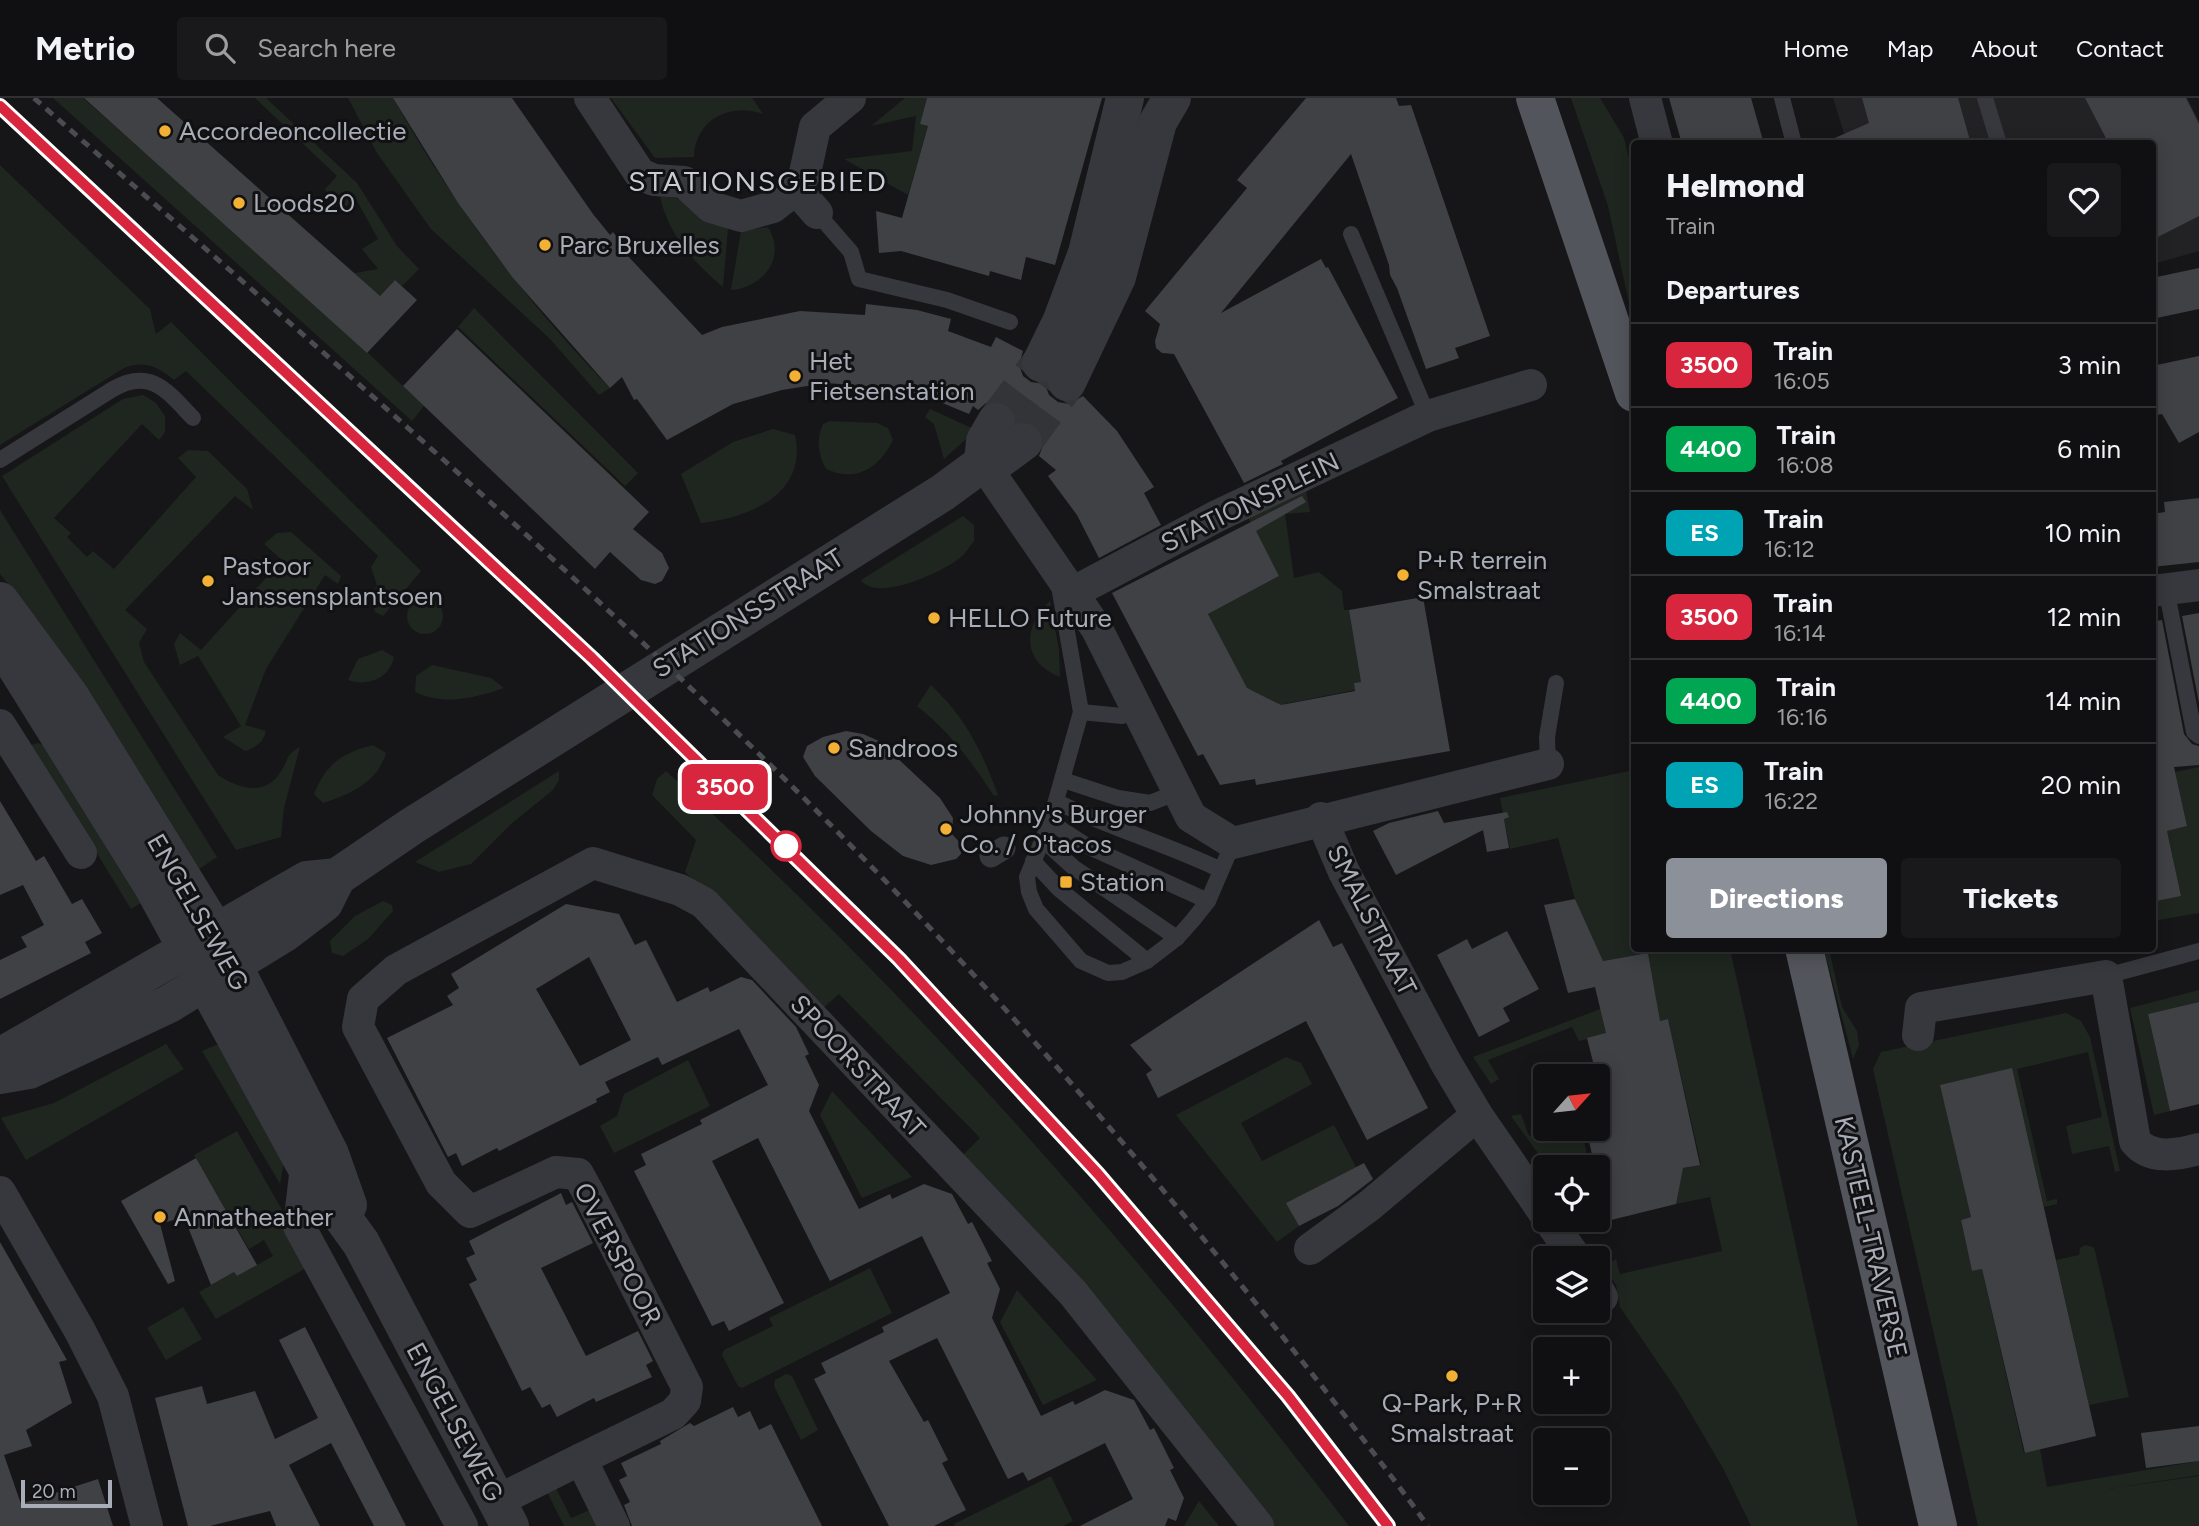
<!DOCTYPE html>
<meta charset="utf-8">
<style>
:root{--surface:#101012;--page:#19191b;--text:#f1f3f6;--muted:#9c9d9f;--line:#303032;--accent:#8c9099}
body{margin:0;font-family:Figtree,sans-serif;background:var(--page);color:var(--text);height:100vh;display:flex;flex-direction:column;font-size:26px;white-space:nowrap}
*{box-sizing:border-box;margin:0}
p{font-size:23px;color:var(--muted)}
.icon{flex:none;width:38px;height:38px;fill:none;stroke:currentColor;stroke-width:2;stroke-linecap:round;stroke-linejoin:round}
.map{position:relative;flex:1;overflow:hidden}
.drawer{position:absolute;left:1631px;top:42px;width:525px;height:812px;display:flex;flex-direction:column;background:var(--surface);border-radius:7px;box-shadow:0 4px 18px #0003,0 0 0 2px var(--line)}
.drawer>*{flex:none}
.badge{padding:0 14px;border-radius:10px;font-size:24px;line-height:46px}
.needle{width:46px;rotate:63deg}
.controls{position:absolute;left:1533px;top:966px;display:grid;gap:14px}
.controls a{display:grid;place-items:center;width:77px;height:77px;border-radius:7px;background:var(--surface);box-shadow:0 4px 18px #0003,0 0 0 2px var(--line);font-size:35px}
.scale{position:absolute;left:21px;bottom:18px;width:91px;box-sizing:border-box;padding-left:7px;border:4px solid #a8adb8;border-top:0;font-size:19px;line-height:24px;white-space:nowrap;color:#a8adb8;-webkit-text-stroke:5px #111113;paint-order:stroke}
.map>.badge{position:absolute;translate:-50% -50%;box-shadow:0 0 0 4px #fff}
h2{padding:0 35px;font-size:26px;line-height:63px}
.round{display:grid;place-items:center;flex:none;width:74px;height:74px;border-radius:7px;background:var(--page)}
.headline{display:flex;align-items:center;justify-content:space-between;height:119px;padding:0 35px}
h1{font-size:33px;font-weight:800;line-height:52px}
.primary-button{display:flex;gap:14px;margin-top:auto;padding:14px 35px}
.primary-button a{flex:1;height:80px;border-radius:7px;background:var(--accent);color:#fff;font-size:28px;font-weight:800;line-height:80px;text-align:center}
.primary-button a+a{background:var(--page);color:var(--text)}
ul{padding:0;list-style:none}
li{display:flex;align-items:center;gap:21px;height:84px;padding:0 35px;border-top:2px solid var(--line)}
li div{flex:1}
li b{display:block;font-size:26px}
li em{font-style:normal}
li .badge{min-width:77px;font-weight:700;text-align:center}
header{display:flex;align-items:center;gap:42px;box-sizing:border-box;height:98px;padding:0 35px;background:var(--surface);border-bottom:2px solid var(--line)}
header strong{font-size:33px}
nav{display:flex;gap:38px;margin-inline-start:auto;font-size:24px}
.search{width:490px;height:63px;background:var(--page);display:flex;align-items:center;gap:18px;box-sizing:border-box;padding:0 24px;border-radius:7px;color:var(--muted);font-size:26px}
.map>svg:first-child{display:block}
.built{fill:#222225}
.green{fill:#1e261f}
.building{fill:#404145;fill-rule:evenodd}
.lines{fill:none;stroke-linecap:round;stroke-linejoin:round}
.tertiary-tunnel{stroke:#333438;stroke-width:38;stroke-dasharray:38 19;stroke-linecap:butt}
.service{stroke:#37383d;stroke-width:16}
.pedestrian{stroke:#37383d;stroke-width:23}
.minor{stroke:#37383d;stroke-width:32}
.tertiary{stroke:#37383d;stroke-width:38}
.primary{stroke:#53555c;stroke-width:38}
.rail{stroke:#4a4c52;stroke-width:5;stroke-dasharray:9 7;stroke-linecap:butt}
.line-casing{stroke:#fff;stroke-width:16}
.line{stroke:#d7263d;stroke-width:10}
.poi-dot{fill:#f2b134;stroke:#111113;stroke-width:2.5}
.stop-dot{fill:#fff;stroke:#d7263d;stroke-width:3.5}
.labels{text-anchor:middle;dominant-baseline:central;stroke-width:6;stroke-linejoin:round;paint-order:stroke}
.poi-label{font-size:26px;fill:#a8adb8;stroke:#111113;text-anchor:start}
.street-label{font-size:26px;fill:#a8adb8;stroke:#111113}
.neighbourhood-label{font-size:28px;letter-spacing:2px;fill:#c9ccd4;stroke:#111113}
</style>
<header>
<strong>Metrio</strong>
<div class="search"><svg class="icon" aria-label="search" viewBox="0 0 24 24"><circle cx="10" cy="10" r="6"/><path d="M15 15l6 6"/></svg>Search here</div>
<nav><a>Home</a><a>Map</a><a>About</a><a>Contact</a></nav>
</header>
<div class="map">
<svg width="2199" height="1428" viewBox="0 0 2199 1428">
<rect width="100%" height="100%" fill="#161618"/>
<path class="built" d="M1833 0H2187L2199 23V153L2153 166 2152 46 1847 45Z"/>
<g class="green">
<path d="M53 0H83L323 212 355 175 378 171 362 151 378 141 356 101 339 113 325 91 337 78 255 0H266L357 85 397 148 419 171 402 188 395 182 346 234 424 308 412 323Z"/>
<path d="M348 0H393C453 106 525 203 610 290L599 297 550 241 431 131 377 55Z"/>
<path d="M611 0H752L763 16C730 4 695 22 694 59L655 60Z"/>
<path d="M905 0H927L920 26 928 28 908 97 844 61 912 53 916 18 871 28Z"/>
<path d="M1571 0H1600L1624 40 1634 81V228L1608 108Z"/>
<path d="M0 67 150 211 156 236 171 224 421 473 383 518 375 514 371 500 377 487 371 469 378 458 186 273 174 282C158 269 145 262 124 270L0 347Z"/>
<path d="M660 98 682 101 728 130 723 189C695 166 667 135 660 98Z"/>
<path d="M768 129C787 159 764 189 731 192L741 133Z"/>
<path d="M474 210 638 375 625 388 458 229Z"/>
<path d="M143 297 156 305 165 318V334L159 342 142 326 54 420 71 435 67 439 87 459 93 453 114 471 196 379 178 360 188 352 208 353 247 391 253 412 235 398 125 512 147 531 139 545 144 564 218 677C239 691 266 699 281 673 289 661 286 656 300 649L284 710 281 739 236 752 2 378 123 301Z"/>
<path d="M930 311 976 332 944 361 934 326 925 319Z"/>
<path d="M830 323 877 325 888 330 893 342C879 370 856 385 826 371 818 356 816 342 823 326Z"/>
<path d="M773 331 795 337C808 396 749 420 701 425L681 376 733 344Z"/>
<path d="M1304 382 1310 414 1285 416 1294 480 1319 474 1342 493 1344 512H1349L1361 584 1354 585 1355 592 1284 606 1278 613 1277 605 1251 592 1243 596 1226 551 1208 516 1279 478 1244 412Z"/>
<path d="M0 412 217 759 196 773 40 526 0 476Z"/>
<path d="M963 418 974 427V443C970 448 966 455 960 460 942 474 877 505 861 482Z"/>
<path d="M291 434 341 478 338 486 325 477 266 571 245 627 266 633C263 645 256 649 245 653L223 639 241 628 198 558 180 567 174 546 180 535 201 552 282 462 264 446 277 435Z"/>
<circle cx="425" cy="518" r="18"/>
<path d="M1050 503 1059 552 1060 579C1022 564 1022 529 1050 503Z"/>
<path d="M382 552 394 559C389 581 367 589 348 582L358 561Z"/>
<path d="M432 567 491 580 504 590C475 600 444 608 415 594L416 578Z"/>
<path d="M931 587C967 622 981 651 998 697L994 698C971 663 950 634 917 608Z"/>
<path d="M38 645 45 648 146 802 131 811 31 647Z"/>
<path d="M373 647 386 655C377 685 350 696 323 705L314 696C326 666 342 655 373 647Z"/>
<path d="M2199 669V815L2153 823V804L2181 798 2167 733 2187 728 2175 674Z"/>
<path d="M1634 672V850L1730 851 1858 1428H1751L1724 1372 1678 1294 1620 1209 1616 1187 1604 1170 1616 1161 1620 1176 1722 1153 1710 1099 1676 1106 1667 1074 1701 1066 1668 921 1579 943 1572 929 1488 962 1499 981 1491 986 1473 959 1611 907 1656 900 1648 855 1603 863 1575 801 1558 740 1510 751 1500 700Z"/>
<path d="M559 673V682L553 692 511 726 471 766 439 774 415 764Z"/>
<path d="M666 673C917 901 1143 1159 1349 1428H1274L1225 1364 959 1061 980 1040 839 896 821 912 685 774 696 742 652 697 657 681Z"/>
<path d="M383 803 392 807 393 813 368 841 343 858 332 855 330 843 355 818Z"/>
<path d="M1824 851H1829L1842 909 1857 933 1859 947 1853 961Z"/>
<path d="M2199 892V904L2148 916 2170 1013 2154 1017 2130 910Z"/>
<path d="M2066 915 2081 923 2090 939 2120 1073 2115 1074 2109 1048 2072 1056 2066 1028 2102 1019 2088 954 2017 971 2047 1103 2057 1101V1106L2044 1109 2012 971 1941 987 1971 1119 1961 1122 1972 1173 1982 1171 2024 1355 2040 1351 2047 1389 2199 1363V1377L2108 1391 2199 1378V1428H1978L1873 971 1881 954Z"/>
<path d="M226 943 286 1053 280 1086 202 953Z"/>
<path d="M166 946 184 971 26 1062 1 1020 54 1005Z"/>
<path d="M1286 959 1301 965 1312 986 1241 1025 1262 1063 1334 1027 1356 1069 1287 1105 1299 1128 1277 1144 1176 1017Z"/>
<path d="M688 962 710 1008 614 1055 600 1028 617 1018 624 996Z"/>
<path d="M832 993 912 1079 862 1100 820 1017Z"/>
<path d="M1521 1016 1529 1038 1560 1031H1581L1590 1069H1548L1511 1018Z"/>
<path d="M237 1033 313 1166 216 1221 199 1194 234 1174 237 1178 273 1158 264 1142 249 1151 194 1057Z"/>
<path d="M2085 1147 2093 1149 2095 1153 2129 1299 2089 1307 2056 1162 2079 1157 2080 1150Z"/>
<path d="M870 1170 892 1215 742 1290 738 1288 722 1257 724 1252 773 1228 769 1220Z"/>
<path d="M1017 1192 1097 1282 1043 1307 1000 1224Z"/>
<path d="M183 1209 202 1241 166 1262 147 1230Z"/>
<path d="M786 1276 792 1278 818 1332 801 1342 774 1288 775 1282Z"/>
<path d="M1051 1378 1073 1423 1063 1428H955L954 1426Z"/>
<path d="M556 1390 571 1420 590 1412 598 1428H564L548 1396 547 1391Z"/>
<path d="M1199 1403 1219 1428H1184Z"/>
</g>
<g class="building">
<path d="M84 0H157L380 198 395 182 417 202 367 255Z"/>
<path d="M393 0H512L593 116 610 137 613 134 629 153 626 156 702 237 722 229 800 213 865 217 866 206 917 212 951 221 948 233 991 249 996 239 1023 253 1019 267 1023 278 1031 284 1045 286 1049 297 1058 304 1069 306 1083 298 1117 333 1154 389 1144 395 1161 427 1099 460 1077 417 1048 378 1056 372 1039 358 1045 342 1041 332 1031 324 1018 323 1015 313 1008 305 997 302 986 305 978 312 973 308 969 316 923 297 892 290 826 285 782 292 733 306 667 342 637 301 634 302 622 279 610 290 513 180 458 105Z"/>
<path d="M927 0H1102L1055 167 1026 159 1021 182 990 173 989 178 901 153 879 155 876 113 902 120 928 28 920 26Z"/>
<path d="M1306 0H1396L1399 8 1411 7 1490 238 1455 250 1459 260 1426 271 1397 190 1390 177 1389 167 1351 56 1221 215 1321 161 1326 170 1328 169 1398 300 1281 363 1283 366 1244 385 1174 256 1162 255 1156 250 1155 243 1160 226 1145 213 1247 90 1237 82Z"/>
<path d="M1669 0H1751L1764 46H1682Z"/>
<path d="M1862 0H1958L1971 46H1821L1869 25Z"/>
<path d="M2085 0H2186L2199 26V118L2152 142V46H2109Z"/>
<path d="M2199 170V211L2152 221V180Z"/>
<path d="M457 231 649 414 633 431 662 455 669 470 662 483 655 486 641 482 610 454 595 471 403 288Z"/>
<path d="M2199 258V334L2179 345 2162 316 2152 318V268Z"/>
<path d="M1302 398 1306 404 1256 433 1279 478 1208 516 1247 590 1281 607 1355 593 1354 585 1361 584 1349 512 1423 499 1450 653 1256 687 1255 681 1220 687 1203 656 1198 658 1112 495Z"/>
<path d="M2199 400V464L2152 469V416L2165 414 2164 404Z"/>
<path d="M2199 515V605L2182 518Z"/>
<path d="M2162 522 2184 636 2192 646 2199 648V667L2174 669 2187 728 2167 733 2181 798 2152 804V524Z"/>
<path d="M846 633 863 636 879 643 940 700 953 720 952 736 961 746V756L956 761 931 767 903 758 871 733 815 678 803 659 807 648 823 639Z"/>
<path d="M0 703 36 763 44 758 72 806 82 801 102 835 85 844 91 855 0 901V862L27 849 21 839 44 827 23 787 0 797Z"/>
<path d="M1438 713 1444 725 1507 714 1509 719 1504 721 1509 750 1487 754 1483 732 1396 777 1373 733 1389 725Z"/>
<path d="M1575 801 1603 863 1648 855 1660 923 1668 921 1700 1067 1683 1070 1676 1106 1607 1123 1598 1069H1595L1586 1031H1598V1022L1607 1020 1587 940 1606 935 1595 889 1568 895 1544 807Z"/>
<path d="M566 806 619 816 635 847 646 842 677 904 708 889 710 894 741 879 752 882 796 929 809 956 805 958 819 987 809 1013 859 1111 890 1096 892 1101 924 1086 952 1096 968 1126 972 1124 992 1163 987 1165 1000 1191 992 1220 1041 1318 1073 1303 1075 1307 1105 1292 1134 1302 1150 1332 1154 1330 1174 1370 1170 1372 1184 1400 1176 1423 1168 1420 1165 1428H1080L1133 1401 1105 1345 1028 1383 1023 1374 1008 1381 937 1240 889 1263 924 1324 928 1322 948 1362 942 1365 966 1412 934 1428H889L814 1281 826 1275 821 1265 884 1234 882 1229 950 1195 922 1138 830 1183 758 1040 712 1063 784 1205 729 1233 724 1223 712 1228 634 1073 646 1067 641 1056 702 1026 700 1022 768 987 739 931 662 967 658 959 605 984 610 994 596 1001 597 1004 499 1053 497 1050 462 1068 456 1055 448 1059 387 940 453 907 447 898 459 890 451 876ZM589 859 631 942 580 968 536 891Z"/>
<path d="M1319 822 1333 849 1342 845 1428 1010 1367 1042 1306 923 1158 1000 1146 976 1152 972 1130 947Z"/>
<path d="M1507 833 1539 891 1503 910 1510 923 1479 939 1437 857 1467 841 1472 851Z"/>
<path d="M2199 904V1006L2170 1013 2148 916Z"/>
<path d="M2012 970 2096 1338 2025 1355 1982 1171 1972 1173 1961 1122 1971 1119 1940 987Z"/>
<path d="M196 1060 257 1167 237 1178 234 1174 211 1187 184 1119 160 1126 175 1183 168 1186 121 1103Z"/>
<path d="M1364 1065 1373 1081 1338 1108 1299 1128 1286 1105Z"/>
<path d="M561 1095 566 1107 572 1104 593 1145 541 1170 586 1258 638 1233 653 1263 646 1267 652 1279 596 1304 594 1300 557 1319 550 1306 542 1310 530 1289 522 1293 469 1186 477 1182 466 1160 475 1156 469 1143Z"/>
<path d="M0 1144 67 1262 59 1264 72 1305 26 1332 32 1348 4 1357 21 1406 98 1381 113 1428H0Z"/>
<path d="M305 1229 406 1428H374L331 1345 289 1367 320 1428H276L270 1413 210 1428H188L155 1300 202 1288 207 1306 255 1293 275 1341 318 1320 279 1242Z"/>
<path d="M733 1309 738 1319 750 1313 759 1332 771 1326 822 1428H632L624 1407 630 1404 619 1382 627 1378 621 1365 661 1346 660 1343 690 1325 694 1328Z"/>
<path d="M2199 1328V1363L2146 1370 2141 1335Z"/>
</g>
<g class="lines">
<g class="tertiary-tunnel">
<path d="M996 324 1041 265"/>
<path d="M1023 344 1067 284"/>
</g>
<g class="service">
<path d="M1782 0 1794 46"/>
<path d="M1985 0 1999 46"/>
<path d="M817 115 851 154 859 181 947 202 1010 224"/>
<path d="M1351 136 1428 318"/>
<path d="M0 362 113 291C151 269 168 294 193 320"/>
<path d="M1059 488 1081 614 1050 724 1027 779 1029 794 1036 811 1081 863 1108 875 1122 874 1147 863 1177 840 1193 822 1208 803 1233 745"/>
<path d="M2166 490 2194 634 2199 638"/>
<path d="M1081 614 1122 618 1137 610"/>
<path d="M1548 666 1547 639 1556 585"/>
<path d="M1063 682 1118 700 1150 705 1178 694"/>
<path d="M1057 704C1110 730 1167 746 1221 772"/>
<path d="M1050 724 1087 748 1208 803"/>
<path d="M1042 741 1073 769 1177 840"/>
<path d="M1033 763 1059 791 1147 863"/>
<path d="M2106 878 2199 853"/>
</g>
<path class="pedestrian" d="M991 758 1004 750"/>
<g class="minor">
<path d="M590 0 640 76 654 82 684 84 711 109 741 118 773 109 796 91 805 75 815 29 850 0"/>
<path d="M1645 0 1657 46"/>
<path d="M796 91 817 115"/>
<path d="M983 365 1097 531 1191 719 1233 745 1548 666"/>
<path d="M2152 493 2199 487"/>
<path d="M1074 494 1217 418 1428 318 1531 287"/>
<path d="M0 627 81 755"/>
<path d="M1321 720 1344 774 1446 965 1477 1017 1545 1116"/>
<path d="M1918 937 1921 910 2106 878 2135 1043C2150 1062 2177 1057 2199 1051"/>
<path d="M306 1069 299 1128 462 1428"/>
<path d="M0 1094 80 1233 113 1298 147 1428"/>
<path d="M1549 1122 1576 1160"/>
<path d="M1310 1151 1369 1108 1477 1017"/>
<path d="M1598 1192 1602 1199"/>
<path d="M497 1403 581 1361"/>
<path d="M614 1428 581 1361 673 1316 685 1303 687 1289 590 1098 578 1076 556 1074 470 1114 441 1085 358 929 363 901 396 872 593 765 680 792 704 805 1073 1195 1258 1428"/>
</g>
<g class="tertiary">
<path d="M1041 265 1062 222 1087 155 1125 0"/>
<path d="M1067 284 1117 179 1158 24 1172 0"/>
<path d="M983 365 985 343 996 324"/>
<path d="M0 503 70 598 216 834 330 1056 348 1107"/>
<path d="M0 543 152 787 306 1069 361 1145 510 1428"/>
<path d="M0 962 12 952 307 782 337 779 412 728 942 395 983 365 997 363 1023 344"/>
<path d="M0 977 29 972 169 906 286 834 324 805 337 779"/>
</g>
<g class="primary">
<path d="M1535 0 1634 295"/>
<path d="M1804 850 1938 1428"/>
</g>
<g class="rail">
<path d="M34 0C278 215 524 427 757 654 937 829 1105 1017 1262 1213 1319 1284 1375 1355 1428 1428"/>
<path d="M0 8 591 560 899 861 1098 1076 1288 1299 1388 1428"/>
</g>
</g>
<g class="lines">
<defs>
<path id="line" d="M0 8 592 560 899 861 1098 1076 1288 1298 1388 1428"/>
</defs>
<use href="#line" class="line-casing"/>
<use href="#line" class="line"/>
</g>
<g class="poi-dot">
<circle cx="165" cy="33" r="7"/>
<circle cx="239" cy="105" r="7"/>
<circle cx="545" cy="147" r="7"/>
<circle cx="795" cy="278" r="7"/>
<circle cx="1403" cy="477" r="7"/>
<circle cx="208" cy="483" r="7"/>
<circle cx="934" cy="520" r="7"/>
<circle cx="834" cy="650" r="7"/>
<circle cx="946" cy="731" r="7"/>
<rect x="1059" y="777" width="14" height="14" rx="3.5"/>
<circle cx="160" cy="1119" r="7"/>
<circle cx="1452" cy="1278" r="7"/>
</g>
<circle class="stop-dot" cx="786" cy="748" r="14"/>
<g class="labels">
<g class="poi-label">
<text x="179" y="33">Accordeoncollectie</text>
<text x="253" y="105">Loods20</text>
<text x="559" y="147">Parc Bruxelles</text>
<text x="809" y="263">Het<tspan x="809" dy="30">Fietsenstation</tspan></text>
<text x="1417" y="462">P+R terrein<tspan x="1417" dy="30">Smalstraat</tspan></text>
<text x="222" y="468">Pastoor<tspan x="222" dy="30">Janssensplantsoen</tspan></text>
<text x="948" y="520">HELLO Future</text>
<text x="848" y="650">Sandroos</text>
<text x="960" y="716">Johnny's Burger<tspan x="960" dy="30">Co. / O'tacos</tspan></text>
<text x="1080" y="784">Station</text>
<text x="174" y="1119">Annatheather</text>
<text x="1452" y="1305" text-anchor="middle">Q-Park, P+R<tspan x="1452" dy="30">Smalstraat</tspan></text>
</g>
<g class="street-label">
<text transform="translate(1250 404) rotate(-26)">STATIONSPLEIN</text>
<text transform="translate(748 515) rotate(-32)">STATIONSSTRAAT</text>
<text transform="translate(198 814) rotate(60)">ENGELSEWEG</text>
<text transform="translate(1372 822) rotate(63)">SMALSTRAAT</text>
<text transform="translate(858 968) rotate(47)">SPOORSTRAAT</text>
<text transform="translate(1871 1139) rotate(77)">KASTEEL-TRAVERSE</text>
<text transform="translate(618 1156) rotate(62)">OVERSPOOR</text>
<text transform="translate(455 1324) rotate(62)">ENGELSEWEG</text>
</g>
<g class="neighbourhood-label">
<text x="758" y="83">STATIONSGEBIED</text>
</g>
</g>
</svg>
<div class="controls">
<a><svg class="needle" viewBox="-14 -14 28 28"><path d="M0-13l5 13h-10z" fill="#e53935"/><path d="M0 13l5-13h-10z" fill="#9c9d9f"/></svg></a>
<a><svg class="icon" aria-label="locate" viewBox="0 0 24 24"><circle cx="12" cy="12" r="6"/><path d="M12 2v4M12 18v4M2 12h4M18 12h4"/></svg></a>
<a><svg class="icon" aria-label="layers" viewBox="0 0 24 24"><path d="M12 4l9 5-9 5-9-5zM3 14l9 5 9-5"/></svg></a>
<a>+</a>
<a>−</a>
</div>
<div class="scale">20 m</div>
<b class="badge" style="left:725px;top:689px;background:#d7263d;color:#fff">3500</b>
<section class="drawer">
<div class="headline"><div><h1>Helmond</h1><p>Train</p></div><a class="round"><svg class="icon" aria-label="heart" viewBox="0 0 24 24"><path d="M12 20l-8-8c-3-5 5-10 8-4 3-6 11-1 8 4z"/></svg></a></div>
<h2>Departures</h2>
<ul>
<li><span class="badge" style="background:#d7263d;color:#fff">3500</span><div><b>Train</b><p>16:05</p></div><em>3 min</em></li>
<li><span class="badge" style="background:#00a651;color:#fff">4400</span><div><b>Train</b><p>16:08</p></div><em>6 min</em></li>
<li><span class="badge" style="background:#00a3b4;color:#fff">ES</span><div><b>Train</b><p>16:12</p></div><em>10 min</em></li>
<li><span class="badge" style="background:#d7263d;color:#fff">3500</span><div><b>Train</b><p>16:14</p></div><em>12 min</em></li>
<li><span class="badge" style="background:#00a651;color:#fff">4400</span><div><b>Train</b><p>16:16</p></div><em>14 min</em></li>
<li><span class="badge" style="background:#00a3b4;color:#fff">ES</span><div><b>Train</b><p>16:22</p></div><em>20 min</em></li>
</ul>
<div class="primary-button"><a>Directions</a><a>Tickets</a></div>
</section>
</div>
